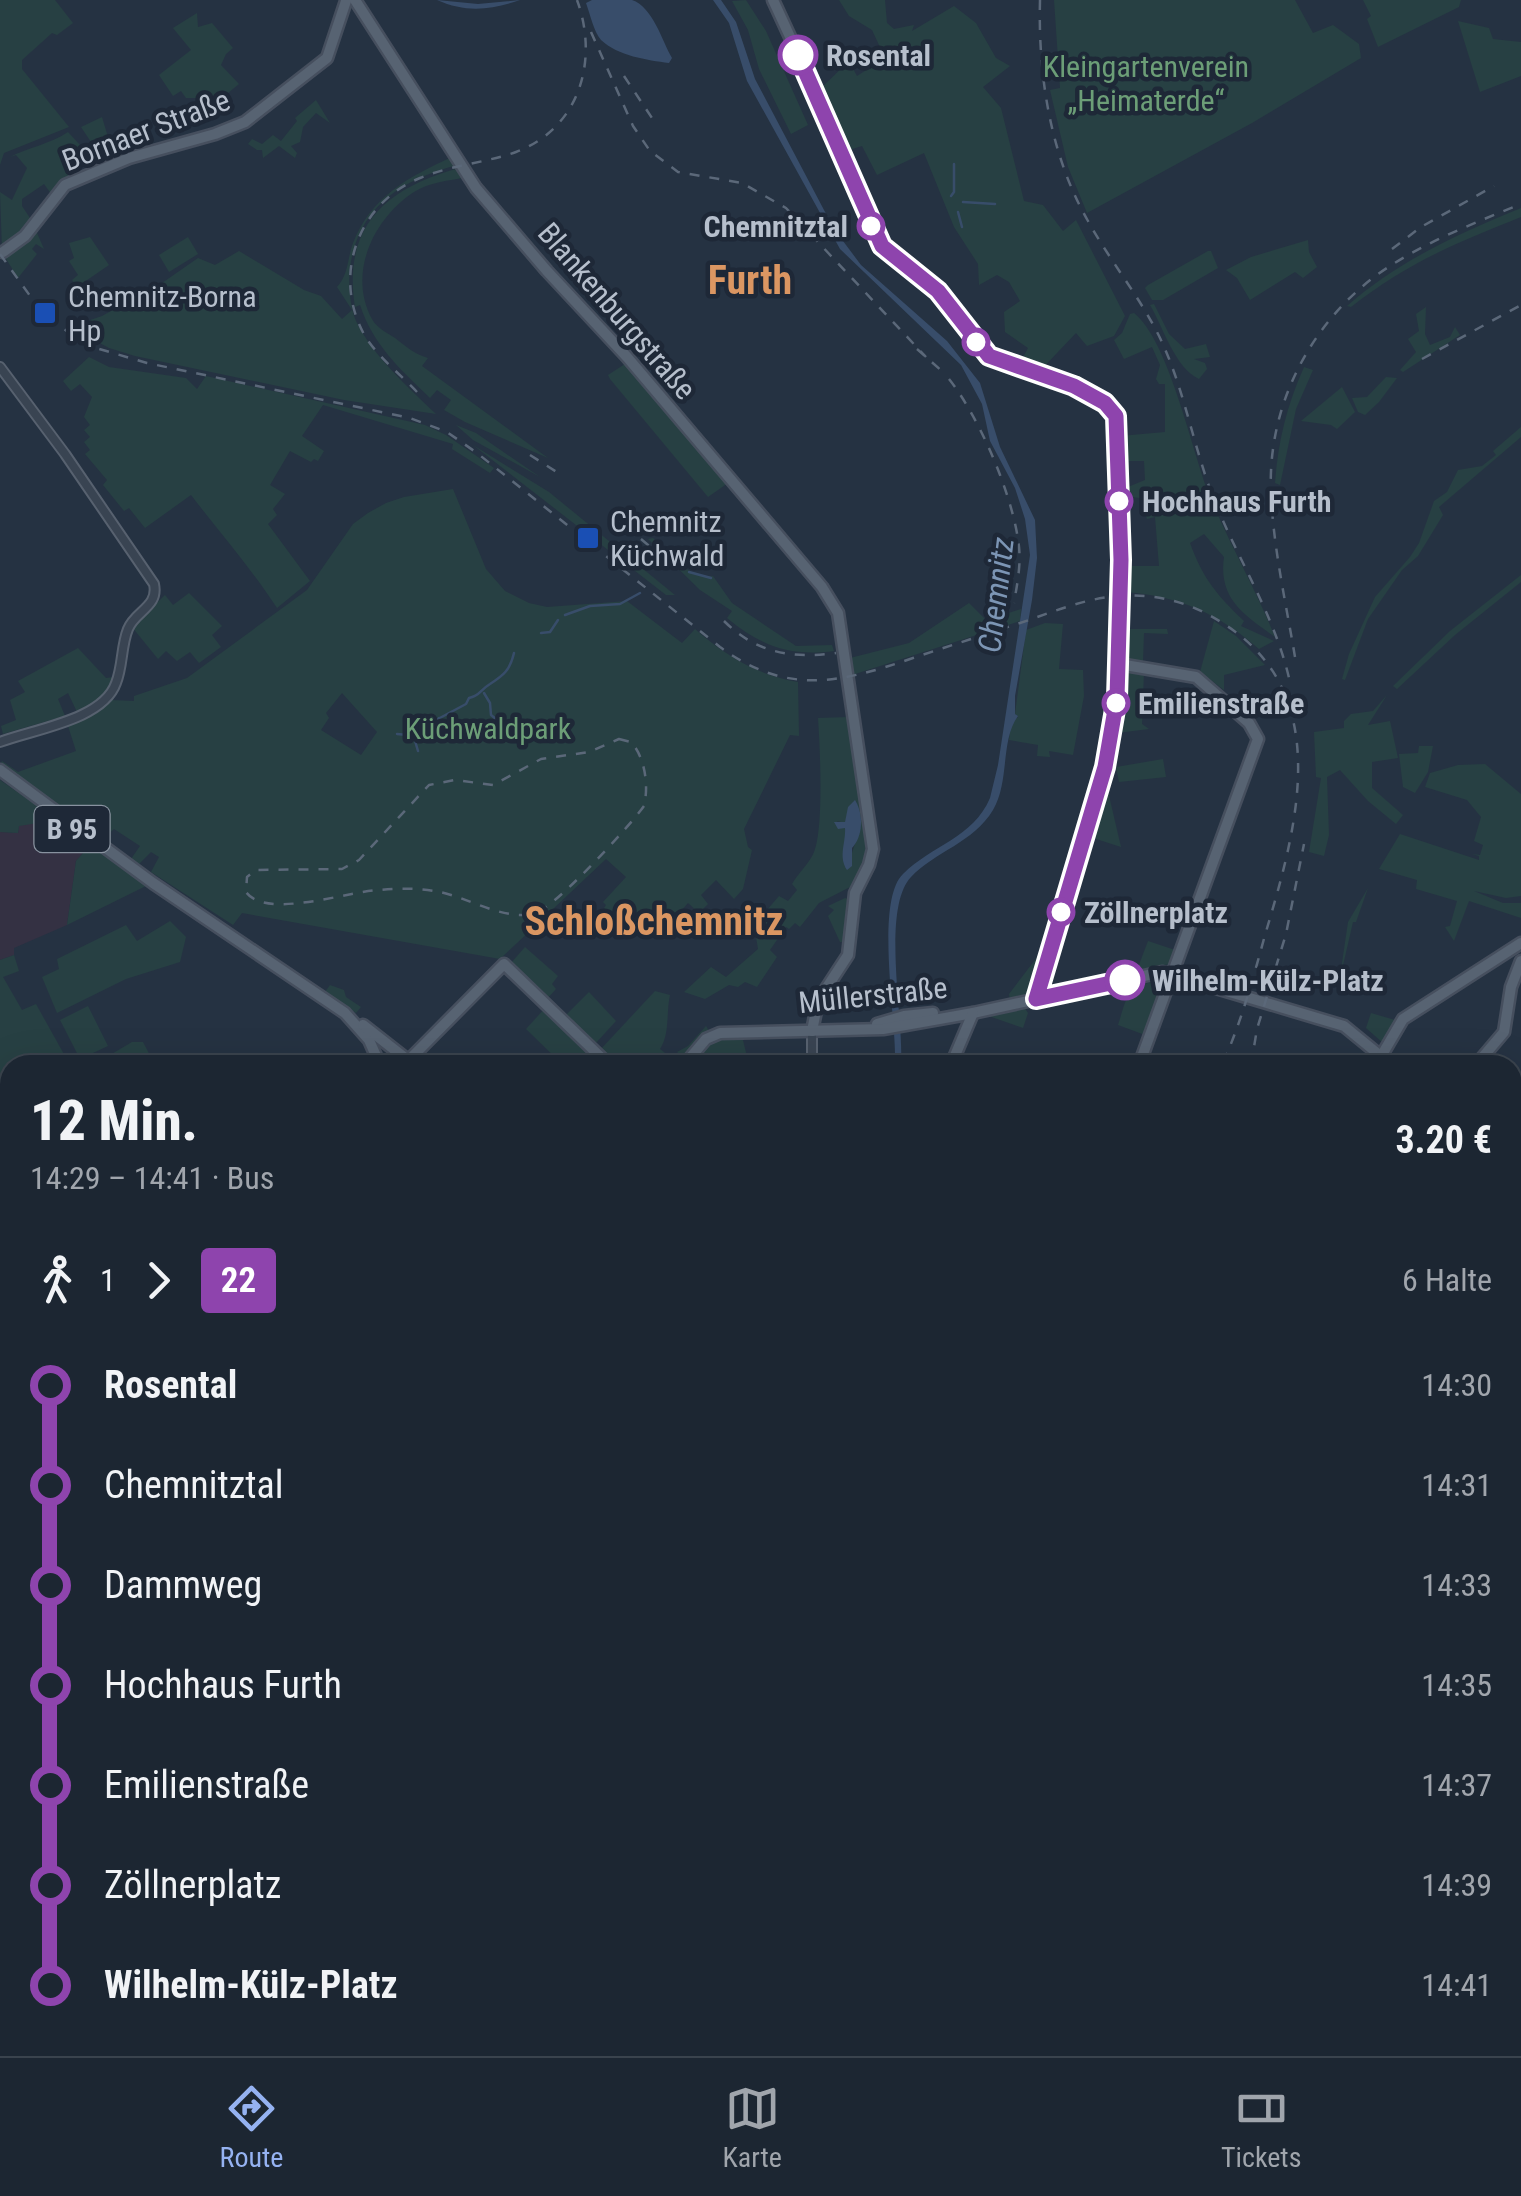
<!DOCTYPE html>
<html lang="de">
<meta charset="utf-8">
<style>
:root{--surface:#1c2632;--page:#252e3a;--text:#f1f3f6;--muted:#a0a5ac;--line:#3a434d;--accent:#95b2f1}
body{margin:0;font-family:"Roboto Condensed",sans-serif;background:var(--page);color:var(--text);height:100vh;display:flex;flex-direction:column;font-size:38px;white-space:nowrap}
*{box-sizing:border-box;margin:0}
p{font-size:32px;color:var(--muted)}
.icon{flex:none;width:55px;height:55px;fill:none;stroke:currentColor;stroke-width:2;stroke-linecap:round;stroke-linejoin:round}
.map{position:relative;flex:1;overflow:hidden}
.side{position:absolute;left:0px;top:1055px;width:1522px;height:1002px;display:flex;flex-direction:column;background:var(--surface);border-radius:30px 30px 0 0;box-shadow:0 10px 40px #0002,0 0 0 2px var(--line)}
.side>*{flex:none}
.badge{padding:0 20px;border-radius:8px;font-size:35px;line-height:65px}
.map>.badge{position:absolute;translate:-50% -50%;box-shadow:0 0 0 5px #fff}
.legs{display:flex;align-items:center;gap:15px;height:110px;padding:0 30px;font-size:32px}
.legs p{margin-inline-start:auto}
.summary{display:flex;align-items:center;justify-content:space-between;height:170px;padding:0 30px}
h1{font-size:55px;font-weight:800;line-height:75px}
ul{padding:0 30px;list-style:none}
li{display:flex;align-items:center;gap:35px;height:100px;font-size:38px}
li i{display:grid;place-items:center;width:15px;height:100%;margin:0 12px;background:currentColor}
li i::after{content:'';width:25px;height:25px;margin:-12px;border:8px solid;border-radius:50%;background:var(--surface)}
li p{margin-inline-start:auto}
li:first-child i{background:linear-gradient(#0000 50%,currentColor 0)}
li:last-child i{background:linear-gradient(currentColor 50%,#0000 0)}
.menu{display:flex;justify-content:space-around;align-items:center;height:140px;border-top:2px solid var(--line);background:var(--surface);font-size:28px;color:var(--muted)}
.menu a{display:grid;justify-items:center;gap:5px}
.menu .on{color:var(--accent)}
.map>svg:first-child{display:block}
.medical{fill:#343143}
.green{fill:#274043;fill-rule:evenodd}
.water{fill:#384d6a}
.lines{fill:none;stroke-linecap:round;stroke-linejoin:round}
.stream{stroke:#384d6a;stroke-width:2.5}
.minor-casing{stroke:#57616f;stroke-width:12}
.major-casing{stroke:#464f5e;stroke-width:15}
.minor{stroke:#394452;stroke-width:8}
.major{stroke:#576372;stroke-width:10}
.tram{stroke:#5b6879;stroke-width:2.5}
.rail{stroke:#5b6879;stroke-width:2.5;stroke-dasharray:10 10;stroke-linecap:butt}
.line-1-casing{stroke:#fff;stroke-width:22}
.line-1{stroke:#8e44ad;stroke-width:15}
.stop-1-dot{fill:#fff;stroke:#8e44ad;stroke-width:5}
.transit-dot{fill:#1a4fb4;stroke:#1e2837;stroke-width:4}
.labels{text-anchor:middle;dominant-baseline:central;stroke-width:9;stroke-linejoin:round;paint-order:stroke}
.shield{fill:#1e2837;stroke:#88929f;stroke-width:2.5}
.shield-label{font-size:28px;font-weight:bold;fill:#b6bfcc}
.stop-label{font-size:30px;font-weight:bold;fill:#b6bfcc;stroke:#1e2837;text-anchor:start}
.park-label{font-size:30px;fill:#6c9e77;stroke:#1e2837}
.street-label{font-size:30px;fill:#b6bfcc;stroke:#1e2837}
.poi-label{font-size:30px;fill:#b6bfcc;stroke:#1e2837;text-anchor:start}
.water-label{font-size:32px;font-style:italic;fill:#7c95b4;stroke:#1e2837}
.district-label{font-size:40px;font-weight:bold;fill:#db9662;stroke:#1e2837}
</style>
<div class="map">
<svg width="1521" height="2056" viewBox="0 0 1521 2056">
<rect width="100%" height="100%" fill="#253242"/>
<path class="medical" d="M41 814 90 845 76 861 67 925 14 948V955L0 960V832L18 833 19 826Z"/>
<g class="green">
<path d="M0 0H55L73 23 57 35 52 33 22 60V69L69 127 4 153 0 165Z"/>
<path d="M746 0 766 31 808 125 791 134 759 69 748 30 732 1Z"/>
<path d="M839 0H885L887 23 894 29 914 25 912 31 954 6 976 23 996 58 1010 66 983 87 1001 108 1024 201 1043 205 1063 231 1076 220 1125 316 1114 336 1087 346 1076 333 1038 373 1019 365 1028 348 1005 332 1004 312 1020 301 1009 282 997 275 979 285 978 264 954 227 924 153 877 175 862 146 846 151 818 91 849 61 857 76 885 58 872 30 849 16Z"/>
<path d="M1054 0H1295L1313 33 1333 25 1359 44 1361 58 1252 123 1087 213 1068 167 1050 90 1060 88Z"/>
<path d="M1363 0H1461L1459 7 1378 47 1367 19 1371 16Z"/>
<path d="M197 13 198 27 212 23 233 48 226 54 221 65 239 84 228 93 229 107 204 120 199 98H186L181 91 173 96 159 75 191 50 173 28Z"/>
<path d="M1458 21 1489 28 1493 39 1521 42V76L1480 92Z"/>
<path d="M316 100 330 123 316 113 303 127 300 142 291 146 297 153 295 158 279 146 263 158 262 150H257L248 144 252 139 262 144 273 135 281 141 297 121 295 118Z"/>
<path d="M102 117 108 137 123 131 126 156 113 163 95 148 81 127Z"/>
<path d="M68 132 92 158 75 164 80 177 52 195 44 184 22 199V206L32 221 2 251 0 192 12 200 27 168 16 155 10 157C27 148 50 144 68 132Z"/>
<path d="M452 157 457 165C402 180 358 206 350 268 348 284 350 307 356 321 373 356 408 387 436 414L344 400 135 356 109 348 70 327 102 316 136 297 139 299 198 258 215 265 239 251 304 290 321 296 342 319 352 310 337 287C349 274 347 259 353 243 371 197 408 177 452 157Z"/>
<path d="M459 168 466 177C449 181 429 182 414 192 374 218 347 273 372 319 376 327 387 333 395 338 405 346 416 355 428 358L422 366 548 458 465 422 444 410 451 400 437 390 430 398C400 369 373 345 360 305L355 307C342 226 386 188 459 168Z"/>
<path d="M1521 208V217C1456 243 1407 263 1351 307L1347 306C1398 261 1458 234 1521 208Z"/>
<path d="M34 226 44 249 36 244 32 249 37 254 18 278 3 254Z"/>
<path d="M90 237 109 265 77 287 72 280 78 275 69 261 74 258 69 243Z"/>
<path d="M188 237 198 254 169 272 159 255Z"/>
<path d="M1308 240 1309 252 1317 267 1303 278 1295 272 1250 300 1237 278 1226 270 1251 257Z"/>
<path d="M1208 251H1211L1218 268 1163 300H1152L1145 288 1148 285Z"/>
<path d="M1154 304 1169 334 1185 349 1206 344 1210 357 1194 359 1205 363 1207 369 1199 379C1175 368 1163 327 1150 305Z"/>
<path d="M1426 307 1425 334 1430 345 1450 337 1455 327 1460 335 1403 372 1400 370 1416 352 1408 339 1419 331 1416 314Z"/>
<path d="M1134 313C1168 340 1191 446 1207 489 1227 540 1255 587 1275 637 1244 615 1218 599 1224 557L1204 534 1190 543C1203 579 1217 595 1244 621L1241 626 1274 641 1259 649C1219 614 1179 596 1126 592L1127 566H1159L1155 517 1147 519 1140 498 1124 496 1123 489 1145 480 1144 461H1121L1120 436 1165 432V384H1159L1156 379 1160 365 1152 347 1124 359 1114 340 1122 333 1130 314Z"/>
<path d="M89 357 109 367 186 378 197 389 206 376 425 425 446 435 494 468 490 473 452 449 453 444 323 405 302 436 324 451 318 461 314 459 311 462 290 451 270 485 285 494 273 509 277 515 268 524 310 581 277 608C251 568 220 533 191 495L145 528 129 508 124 511 103 485 107 480 85 454 90 450 84 442 90 437 84 430 90 425 84 417 92 397 80 384 71 391 63 381Z"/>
<path d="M628 362 728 483 708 497 610 379 608 375Z"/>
<path d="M1304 367 1313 370 1296 409 1280 485 1275 483C1278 441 1287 405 1304 367Z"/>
<path d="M1386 377 1397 378 1379 402 1365 415 1358 412 1352 398 1367 397Z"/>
<path d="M1342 387 1355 412 1337 429 1331 425 1301 421Z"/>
<path d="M456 425 476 433 540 477 473 440Z"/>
<path d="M1521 427V437L1439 507 1443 515 1418 556 1402 570 1368 619 1345 680 1342 679 1349 654 1375 597 1410 557 1419 543 1434 501 1447 492 1458 470 1482 466 1496 455 1493 451Z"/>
<path d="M473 445 549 492 675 595H666Z"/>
<path d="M453 489 486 569 505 591 529 603 547 607 627 601 682 643 695 629C726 656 757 675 798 682L799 736 790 735 744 829 748 847 752 850 743 889 734 899 716 880 701 895 708 904 699 913 688 903 675 918 672 916 657 934 652 935 647 931 650 928 638 916 624 930 604 908 606 905 603 902 626 877 606 859 500 959 242 913 233 925 151 872 159 857 151 852 139 864 131 859 140 846 114 829 103 839 96 833 95 822 92 821 88 827 0 765 2 761 18 772 76 751 68 726 97 713 111 700 134 701V696L187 678 307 590 353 524 368 513 386 503 404 497ZM342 693 377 732 361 755 321 730 329 718 326 713Z"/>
<path d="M653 538C670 554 688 579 713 576L732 603 796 646 832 645 834 651C790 657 761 646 727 618L732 611 700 590 648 539Z"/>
<path d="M1521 575V582L1455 635 1397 689 1393 686 1450 631Z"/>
<path d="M189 593 222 626 212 635 221 647 199 663 190 652 177 661 166 651 158 659 132 627 165 595 173 605Z"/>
<path d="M969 603 986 620 1021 609 1020 621 852 675 850 658 909 643Z"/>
<path d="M1214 621 1236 636 1265 665 1224 675V690L1200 672Z"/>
<path d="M1045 623 1063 624 1059 669 1083 670 1084 696 1073 755 1049 751 1050 757 1037 756 1038 745 1009 740 1011 723 1018 717 1015 714 1026 630Z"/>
<path d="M1124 629H1167L1168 634 1144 633 1143 662 1125 659Z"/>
<path d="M78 648 106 678 114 677C108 696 96 704 77 712L68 693 58 699 65 716 3 734 1 726 16 720 10 700 25 692 18 681Z"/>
<path d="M1125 672 1144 673 1142 724 1149 729 1117 733Z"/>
<path d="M1387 695 1368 725 1390 721 1398 758 1372 762V788L1403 815 1396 824 1368 801 1340 770 1327 777 1329 835 1324 856 1309 852 1321 778 1316 777 1314 732 1344 728V721L1351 714 1373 711Z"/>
<path d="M850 717 869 852 850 887 819 903 800 927 795 923 789 929 786 927 770 950 777 957 757 987 745 982 738 987 729 985 705 999 684 992 711 967 726 977 758 949 754 925 779 896 788 901 797 890 792 884C798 873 810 863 814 852 824 828 820 747 818 718ZM856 801 861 825 850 859 845 827H841L837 821 845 823 849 807Z"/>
<path d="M1419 746H1433L1428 772 1415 793 1403 787 1399 754 1418 753Z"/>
<path d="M1163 759 1166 777 1119 782 1116 767Z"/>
<path d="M1485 764 1521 794V896L1506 898 1474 891 1503 903H1521V918L1469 901 1454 941 1445 927 1450 926 1457 901 1416 889 1417 880 1379 869 1400 834 1479 860V856L1472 854 1480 855 1483 845 1474 841 1481 817 1467 800 1425 787 1430 773 1458 765Z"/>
<path d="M0 780 150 884 67 925 76 861 90 845 42 814 38 823 19 826 18 833 0 832Z"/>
<path d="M1104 787H1107L1121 847 1090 837Z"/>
<path d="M1368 888 1356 922H1353L1339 983 1348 922Z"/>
<path d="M845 898 850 900 848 942H840L828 916 834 910 828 906Z"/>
<path d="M170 921 186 937 180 962 126 979 57 1013 42 977 59 969 57 959 126 925 137 941Z"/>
<path d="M1148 941 1175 950 1170 964 1137 970Z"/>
<path d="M525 947 558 976 552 984 556 989 547 999 511 963Z"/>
<path d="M1041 952H1046L1031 997 1010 1001 1009 994Z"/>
<path d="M14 955 19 971 3 977 22 1010 36 1004 70 1065H10V1084L0 1083V960Z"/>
<path d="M1155 981 1163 983 1145 1035 1118 1025C1127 998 1125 988 1155 981Z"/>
<path d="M330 985 344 990 346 997 361 1007 356 1013 325 992Z"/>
<path d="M655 991 670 995C666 1013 670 1034 660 1049L674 1060 680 1055 677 1052 688 1046 706 1026 709 1031 679 1065H612L600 1050Z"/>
<path d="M589 992 616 1021 595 1044 564 1017Z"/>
<path d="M88 1006 108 1046 80 1059 60 1020Z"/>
<path d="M546 1007 590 1049 574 1065H563L526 1029Z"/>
<path d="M1024 1007 1028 1013 1023 1028 983 1014Z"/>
<path d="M1371 1013 1395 1020 1383 1043 1366 1028Z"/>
<path d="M722 1035 742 1036 749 1065H684L697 1051Z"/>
<path d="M132 1042H143L155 1065H93Z"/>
<path d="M3 1113 10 1127V1239L6 1233 0 1236Z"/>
<path d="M1521 1567V1610H1515V1632H1513V1569Z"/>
<path d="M0 1853 10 1856V1915L5 1914C10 1930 12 1945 6 1959L10 1958V2043L0 2050Z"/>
<path d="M297 2048H347L350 2051 368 2048 351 2056H283Z"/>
<path d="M873 2048H913V2052L945 2056H888Z"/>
</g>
<g class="water">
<path d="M437 0 478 4 520 0C491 10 466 13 437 0Z"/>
<path d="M592 0C604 0 620 0 632 0 653 7 662 41 672 58L669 63C647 60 618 56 601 40 594 32 590 14 586 3Z"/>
<path d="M713 0H721L736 22 755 79 834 229 861 265 947 341 980 383 1000 447 1035 520 1037 558 1032 600 1015 696V714L1018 716C1000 741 1010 781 993 810 973 843 936 851 911 877 881 909 904 1019 901 1065L873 1064V1061L895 1059C896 1018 875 901 903 874 932 845 973 838 990 798L998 765 1030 555 1025 519 1015 488 990 441 982 404 961 365 840 249 747 81 729 23Z"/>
<path d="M855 800C864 814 863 837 852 848V866L847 870C838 856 846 843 845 828L838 829 834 822H845L848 807Z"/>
</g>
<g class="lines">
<g class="stream">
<path d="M951 196 954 192V164"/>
<path d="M963 202 995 204"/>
<path d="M958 212 962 227"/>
<path d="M689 572 711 578"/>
<path d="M565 615 590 606 620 604 640 593"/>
<path d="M541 633 550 632 558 620"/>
<path d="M484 693 490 703 491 715 502 724"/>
<path d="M439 718 441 736"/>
<path d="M397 734 408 735 466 704 469 698C480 696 480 690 490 684 504 675 510 670 514 653"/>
<path d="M413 734 418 751"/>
</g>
<defs>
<g id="minor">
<path d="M0 367 65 454 154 584C159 607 135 611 128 629 121 646 123 666 116 683 103 720 34 729 0 742"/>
<path d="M812 1065V1031"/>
<path d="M1512 1094 1521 1103"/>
<path d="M1512 1266 1521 1240"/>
<path d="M0 1330 10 1325"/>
<path d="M1512 1495 1521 1496"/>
<path d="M0 1721 10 1719"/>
<path d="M1512 1907 1521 1904"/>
<path d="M1079 2048 1087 2056"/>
<path d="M1089 2048 1097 2056"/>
<path d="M1293 2048 1306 2056"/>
<path d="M1225 2056 1234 2048"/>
</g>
<g id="major">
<path d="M355 0 476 188 547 271 627 357 822 587 838 613 873 849 869 865 855 893 848 955 818 1001 812 1031"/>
<path d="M773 0 852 171 872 229 882 246 938 291 989 356 1074 386 1105 403 1116 416 1121 560 1117 698 1105 767 1035 999"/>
<path d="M3 252 25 236 65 185 129 158 215 134 245 122 327 58 346 1"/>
<path d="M1119 664 1196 677 1249 723 1258 739 1139 1065"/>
<path d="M0 770 153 883 345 1013 369 1040 380 1065"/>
<path d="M877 1024 904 1016 933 1013"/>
<path d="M363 1025 414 1065"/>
<path d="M404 1065 504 964 609 1065"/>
<path d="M684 1065 706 1039 720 1033 883 1029 973 1013 1162 972 1344 1026 1388 1062"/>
<path d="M951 1065 973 1013"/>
<path d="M1376 1065 1403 1019 1521 943"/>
<path d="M1476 1065 1504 1032 1511 987 1521 961"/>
<path d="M1512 1199 1521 1202"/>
<path d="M0 1459 10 1455"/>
<path d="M1512 1712 1521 1708"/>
<path d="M388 2048 393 2056"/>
<path d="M996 2048 999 2056"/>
<path d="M1182 2048 1189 2056"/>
<path d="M1510 2048 1512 2056"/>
<path d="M172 2056 178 2048"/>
<path d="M838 2056 842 2048"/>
</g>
</defs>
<use href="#minor" class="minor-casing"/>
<use href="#major" class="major-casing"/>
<use href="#minor" class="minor"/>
<use href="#major" class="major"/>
<g class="tram">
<path d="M1512 1726 1521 1724"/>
<path d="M1083 2048 1091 2056"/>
<path d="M137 2056 162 2048"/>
<path d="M573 2056 582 2048"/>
<path d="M840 2056 844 2048"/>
</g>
<g class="rail">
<path d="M1040 0C1038 75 1050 155 1088 221 1110 261 1140 297 1160 338 1184 388 1193 445 1213 497 1238 561 1277 618 1291 687"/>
<path d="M591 32 633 126 650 151 678 172 742 183 786 208 926 357"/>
<path d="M624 76 654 121"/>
<path d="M1392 249 1421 227 1494 186"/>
<path d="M0 254 38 307 69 333 96 348 147 363 410 418 447 432 477 453 720 647C787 696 840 683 913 658 952 645 990 633 1029 620 1057 610 1086 599 1116 596 1156 593 1191 602 1224 624 1336 695 1296 831 1265 935 1253 979 1241 1023 1222 1065"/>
<path d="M917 349 944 373"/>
<path d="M1422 359 1521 305"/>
<path d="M949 379C980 418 1014 498 1019 547 1021 566 1017 585 1014 603"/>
<path d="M417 392C400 374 378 357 365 336 331 276 358 203 420 178 451 165 485 163 516 152 580 128 599 60 577 0"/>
<path d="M530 455 563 476"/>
<path d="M641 539 667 561"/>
<path d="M724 621C756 653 792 659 836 653"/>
<path d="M1295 657C1286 603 1273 547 1271 492 1267 402 1315 314 1390 266 1430 240 1477 222 1521 204"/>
<path d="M619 739 631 742C645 757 649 786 644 806 630 826 556 906 536 913 506 922 469 898 440 892 420 888 399 888 379 890 349 891 266 920 246 892L247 877 256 870 342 869 359 860 429 785 455 780 493 785 541 759 589 752Z"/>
<path d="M1251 1065 1257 1029 1286 934 1304 844"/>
<path d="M866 2048 882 2056"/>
<path d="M363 2056 379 2048"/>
<path d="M1051 2056 1067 2048"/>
<path d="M1077 2056 1090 2048"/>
</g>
</g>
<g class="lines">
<defs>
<path id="line-1" d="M798 55 882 246 938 291 989 356 1074 386 1105 403 1116 416 1121 560 1117 698 1105 767 1036 999 1125 980"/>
</defs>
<use href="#line-1" class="line-1-casing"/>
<use href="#line-1" class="line-1"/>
</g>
<g class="stop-1-dot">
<circle cx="798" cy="55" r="18"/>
<circle cx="871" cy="226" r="12"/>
<circle cx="976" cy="342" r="12"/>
<circle cx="1119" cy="501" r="12"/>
<circle cx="1116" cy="703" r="12"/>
<circle cx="1061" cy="912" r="12"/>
<circle cx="1125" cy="980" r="18"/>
</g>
<g class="transit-dot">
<rect x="33" y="301" width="24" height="24" rx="5"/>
<rect x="576" y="526" width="24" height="24" rx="5"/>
</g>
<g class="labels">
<rect class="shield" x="34.5" y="806" width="75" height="46" rx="8"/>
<g class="shield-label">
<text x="72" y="829">B 95</text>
</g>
<g class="stop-label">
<text x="826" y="55">Rosental</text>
<text x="848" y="226" text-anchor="end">Chemnitztal</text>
<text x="1142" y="501">Hochhaus Furth</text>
<text x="1138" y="703">Emilienstraße</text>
<text x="1084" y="912">Zöllnerplatz</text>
<text x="1152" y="980">Wilhelm-Külz-Platz</text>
</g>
<g class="park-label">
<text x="1146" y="66">Kleingartenverein<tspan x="1146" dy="34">„Heimaterde“</tspan></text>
<text x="488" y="728">Küchwaldpark</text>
</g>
<g class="street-label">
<text transform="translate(146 130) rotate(-21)">Bornaer Straße</text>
<text transform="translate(617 311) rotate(49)">Blankenburgstraße</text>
<text transform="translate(873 995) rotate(-6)">Müllerstraße</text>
</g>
<g class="poi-label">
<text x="68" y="296">Chemnitz-Borna<tspan x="68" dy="34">Hp</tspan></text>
<text x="610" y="521">Chemnitz<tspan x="610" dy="34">Küchwald</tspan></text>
</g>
<g class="water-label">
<text transform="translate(996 595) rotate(-83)">Chemnitz</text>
</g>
<g class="district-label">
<text x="750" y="280">Furth</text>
<text x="654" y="921">Schloßchemnitz</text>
</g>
</g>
</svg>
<section class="side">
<div class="summary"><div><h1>12 Min.</h1><p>14:29 – 14:41 · Bus</p></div><b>3.20 €</b></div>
<div class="legs"><svg class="icon" aria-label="walk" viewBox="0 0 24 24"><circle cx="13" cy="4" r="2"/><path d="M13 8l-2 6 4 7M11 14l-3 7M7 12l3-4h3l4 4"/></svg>1<svg class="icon" aria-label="forward" viewBox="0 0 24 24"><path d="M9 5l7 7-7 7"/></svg><b class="badge" style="background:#8e44ad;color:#fff">22</b><p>6 Halte</p></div>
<ul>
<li><i style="color:#8e44ad"></i><b>Rosental</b><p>14:30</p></li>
<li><i style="color:#8e44ad"></i><span>Chemnitztal</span><p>14:31</p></li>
<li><i style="color:#8e44ad"></i><span>Dammweg</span><p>14:33</p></li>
<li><i style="color:#8e44ad"></i><span>Hochhaus Furth</span><p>14:35</p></li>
<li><i style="color:#8e44ad"></i><span>Emilienstraße</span><p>14:37</p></li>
<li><i style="color:#8e44ad"></i><span>Zöllnerplatz</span><p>14:39</p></li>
<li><i style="color:#8e44ad"></i><b>Wilhelm-Külz-Platz</b><p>14:41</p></li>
</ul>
</section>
</div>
<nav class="menu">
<a class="on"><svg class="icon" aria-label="directions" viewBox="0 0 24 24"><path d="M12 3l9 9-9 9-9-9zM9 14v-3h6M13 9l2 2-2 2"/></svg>Route</a>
<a><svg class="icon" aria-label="map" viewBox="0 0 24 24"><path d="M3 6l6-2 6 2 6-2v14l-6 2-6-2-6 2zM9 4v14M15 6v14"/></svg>Karte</a>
<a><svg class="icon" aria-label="tickets" viewBox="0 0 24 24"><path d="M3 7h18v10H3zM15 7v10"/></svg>Tickets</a>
</nav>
